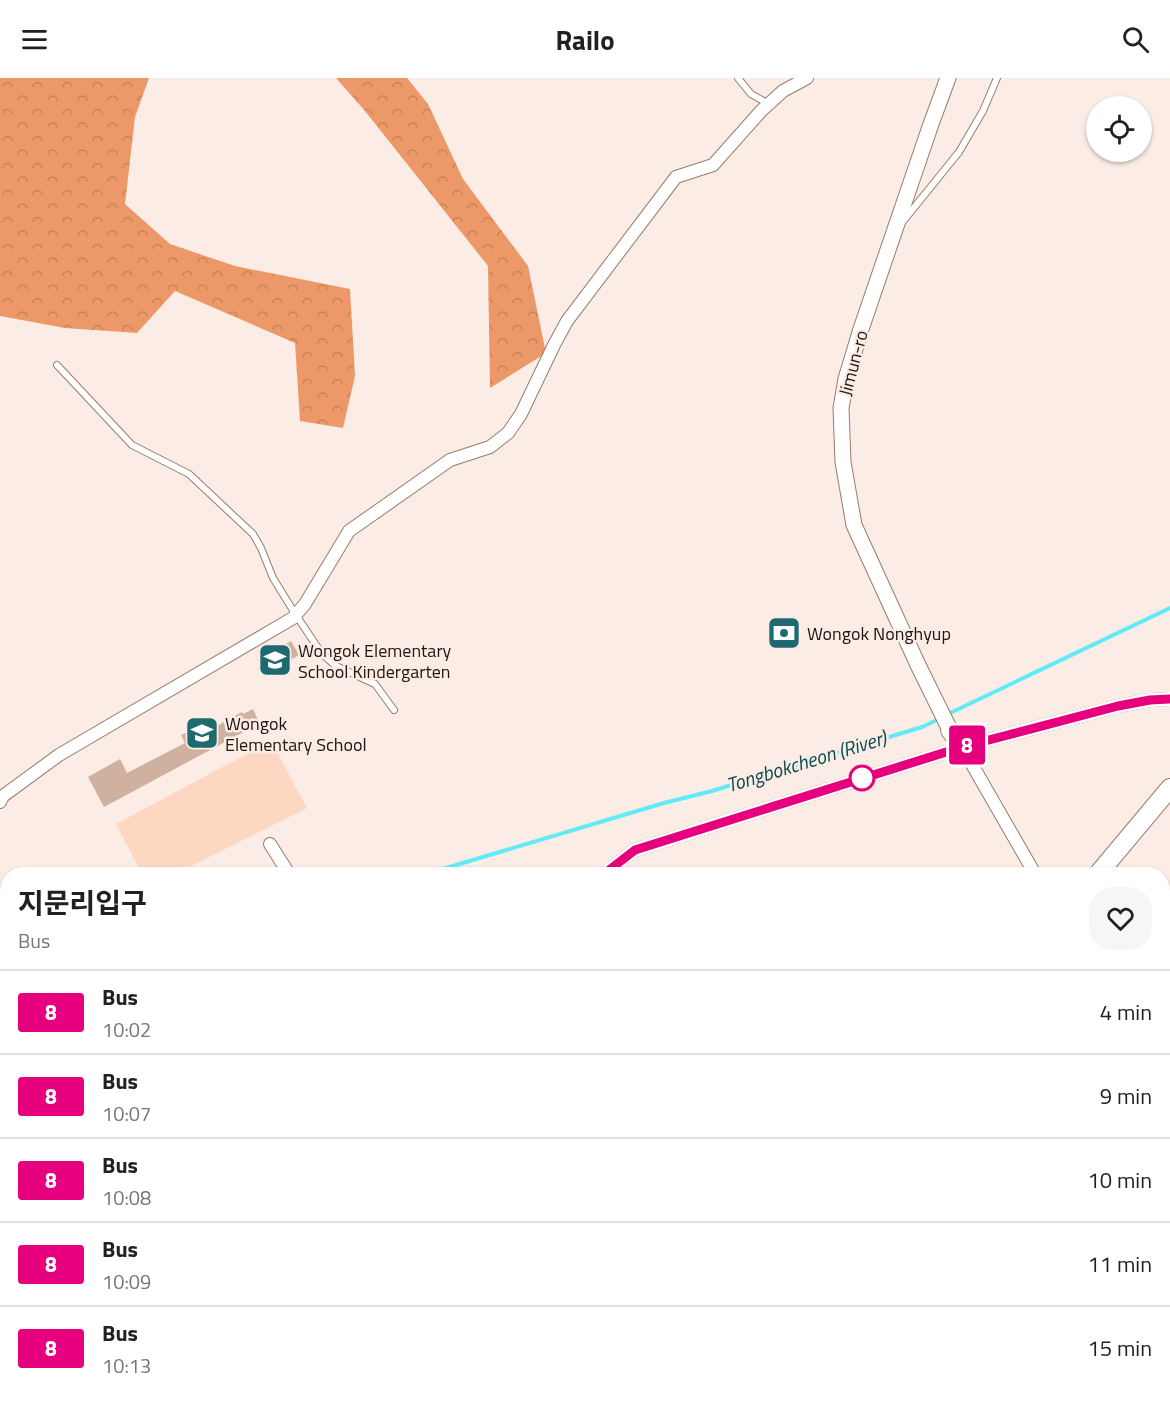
<!DOCTYPE html>
<meta charset="utf-8">
<style>
:root{--surface:#fff;--page:#f6f6f6;--text:#202124;--muted:#757577;--line:#e0e0e0}
body{margin:0;font-family:"Titillium Web","Noto Sans KR",sans-serif;background:var(--page);color:var(--text);height:100vh;display:flex;flex-direction:column;font-size:22px;white-space:nowrap}
*{box-sizing:border-box;margin:0}
p{font-size:20px;color:var(--muted)}
.icon{flex:none;width:33px;height:33px;fill:none;stroke:currentColor;stroke-width:2;stroke-linecap:round;stroke-linejoin:round}
.map{position:relative;flex:1;overflow:hidden}
.panel{position:absolute;left:0px;top:789px;width:1170px;height:536px;display:flex;flex-direction:column;background:var(--surface);border-radius:24px 24px 0 0;box-shadow:0 2px 4px #0004}
.panel>*{flex:none}
.badge{padding:0 12px;border-radius:4px;font-size:21px;line-height:39px}
.controls{position:absolute;left:1086px;top:18px;display:grid;gap:12px}
.controls a{display:grid;place-items:center;width:66px;height:66px;border-radius:50%;background:var(--surface);box-shadow:0 2px 4px #0004;font-size:30px}
.map>.badge{position:absolute;translate:-50% -50%;box-shadow:0 0 0 3px #fff}
.round{display:grid;place-items:center;flex:none;width:63px;height:63px;border-radius:24px;background:var(--page)}
.headline{display:flex;align-items:center;justify-content:space-between;height:102px;padding:0 18px}
h1{font-size:28px;font-weight:700;line-height:45px}
ul{padding:0;list-style:none}
li{display:flex;align-items:center;gap:18px;height:84px;padding:0 18px;border-top:2px solid var(--line)}
li div{flex:1}
li b{display:block;font-size:22px}
li em{font-style:normal}
li .badge{min-width:66px;font-weight:700;text-align:center}
header{display:flex;justify-content:space-between;align-items:center;height:78px;padding:0 18px;background:var(--surface);font-size:27px;font-weight:700}
.map>svg:first-child{display:block}
.forest{fill:url(#forest-crowns)}
.green{fill:#fed7c2}
.lines{fill:none;stroke-linecap:round;stroke-linejoin:round}
.stream{stroke:#60ebf6;stroke-width:4}
.building{fill:#d0b09e}
.service-casing{stroke:#997b6a;stroke-width:8}
.minor-casing{stroke:#997b6a;stroke-width:14}
.tertiary-casing{stroke:#997b6a;stroke-width:17}
.secondary-casing{stroke:#997b6a;stroke-width:20}
.service{stroke:#fff;stroke-width:6}
.minor{stroke:#fff;stroke-width:12}
.tertiary{stroke:#fff;stroke-width:15}
.secondary{stroke:#fff;stroke-width:18}
.line-casing{stroke:#fff;stroke-width:14}
.line{stroke:#e6007e;stroke-width:9}
.stop-dot{fill:#fff;stroke:#e6007e;stroke-width:3}
.labels{text-anchor:middle;dominant-baseline:central;stroke-width:5;stroke-linejoin:round;paint-order:stroke}
.street-label{font-size:18px;fill:#21150f;stroke:#fbede6}
.poi-label{font-size:18px;fill:#21150f;stroke:#fbede6;text-anchor:start}
.water-label{font-size:20px;font-style:italic;fill:#0b4b4f;stroke:#fbede6}
</style>
<header><svg class="icon" aria-label="menu" viewBox="0 0 24 24"><path d="M4 6h16M4 12h16M4 18h16"/></svg>Railo<svg class="icon" aria-label="search" viewBox="0 0 24 24"><circle cx="10" cy="10" r="6"/><path d="M15 15l6 6"/></svg></header>
<div class="map">
<svg width="1170" height="1324" viewBox="0 0 1170 1324">
<defs>
<pattern id="forest-crowns" width="20" height="18" patternUnits="userSpaceOnUse" patternTransform="scale(1.5)"><rect width="20" height="18" fill="#ec9868"/><path d="M2 6a3 3 0 1 1 6 0M12 15a3 3 0 1 1 6 0" fill="none" stroke="#ca8259"/></pattern>
</defs>
<rect width="100%" height="100%" fill="#fbede6"/>
<g class="forest">
<path d="M0 0H149L135 39 125 126 170 166 235 188 350 211 355 298 343 350 300 343 295 265 175 213 137 255 65 250 0 238Z"/>
<path d="M336 0H407L428 26 463 101 528 188 546 275 490 310 488 188 365 33Z"/>
</g>
<path class="green" d="M271 663 307 730 175 796H142L116 746Z"/>
<g class="lines">
<g class="stream">
<path d="M946 637 1170 530"/>
<path d="M426 796 664 725 712 713 922 649 939 641"/>
<path d="M0 1167 8 1159"/>
</g>
</g>
<g class="building">
<path d="M291 563 299 577 283 586 285 591 274 598 261 575 274 568 276 572Z"/>
<path d="M253 631 259 644 250 649 251 650 104 729 88 699 120 681 127 695 185 665 181 657 211 642 215 649 242 634 243 636Z"/>
</g>
<g class="lines">
<defs>
<g id="service">
<path d="M738 0 751 16 769 26"/>
<path d="M904 142 959 74 983 33 997 0"/>
<path d="M57 287 132 367 189 396 253 456 261 470 273 500 294 534 322 576 336 588 375 606 394 632"/>
</g>
<g id="minor">
<path d="M962 669 1035 796"/>
<path d="M0 724 3 718 59 677 293 540 305 526 349 453 450 382 490 369 508 355 521 336 554 267 567 243 676 99 713 87 761 33 783 13 807 0"/>
<path d="M270 766 289 796"/>
<path d="M604 796 635 772 962 669 1118 628 1150 622 1170 621"/>
<path d="M1162 999 1170 1000"/>
<path d="M1162 1148 1170 1147"/>
<path d="M0 1170 8 1176"/>
<path d="M145 1317 153 1324"/>
<path d="M253 1324 260 1317"/>
<path d="M403 1324V1317"/>
<path d="M536 1324 542 1317"/>
<path d="M873 1324 882 1317"/>
</g>
<path id="tertiary" d="M948 0 931 46 861 251 846 301 841 330 843 384 854 447 918 587 950 652"/>
<g id="secondary">
<path d="M950 652 962 669"/>
<path d="M1098 796 1170 710"/>
<path d="M671 1324 677 1317"/>
</g>
</defs>
<use href="#service" class="service-casing"/>
<use href="#minor" class="minor-casing"/>
<use href="#tertiary" class="tertiary-casing"/>
<use href="#secondary" class="secondary-casing"/>
<use href="#service" class="service"/>
<use href="#minor" class="minor"/>
<use href="#tertiary" class="tertiary"/>
<use href="#secondary" class="secondary"/>
</g>
<g class="lines">
<defs>
<path id="line" d="M604 796 635 772 962 669 1118 628 1150 622 1170 621"/>
</defs>
<use href="#line" class="line-casing"/>
<use href="#line" class="line"/>
</g>
<defs>
<symbol id="bank-square" viewBox="-11 -11 22 22"><rect x="-9" y="-9" width="18" height="18" rx="4" fill="#1e6a70" stroke="#fbede6"/><path d="M-6-4H6V4H-6ZM0-2.3a2.3 2.3 0 1 0 0 4.6a2.3 2.3 0 1 0 0-4.6Z" fill="#fff"/></symbol>
<symbol id="school-square" viewBox="-11 -11 22 22"><rect x="-9" y="-9" width="18" height="18" rx="4" fill="#1e6a70" stroke="#fbede6"/><path d="M0-5L7-2L0 1L-7-2ZM-4 1L0 2.5L4 1V4Q0 6-4 4Z" fill="#fff"/></symbol>
</defs>
<g fill-rule="evenodd">
<use href="#bank-square" x="765" y="536" width="38" height="38"/>
<use href="#school-square" x="256" y="563" width="38" height="38"/>
<use href="#school-square" x="183" y="636" width="38" height="38"/>
</g>
<circle class="stop-dot" cx="862" cy="700" r="12"/>
<g class="labels">
<g class="street-label">
<text transform="translate(853 285) rotate(-75)">Jimun-ro</text>
</g>
<g class="poi-label">
<text x="807" y="555">Wongok Nonghyup</text>
<text x="298" y="572">Wongok Elementary<tspan x="298" dy="21">School Kindergarten</tspan></text>
<text x="225" y="645">Wongok<tspan x="225" dy="21">Elementary School</tspan></text>
</g>
<g class="water-label">
<text transform="translate(806 683) rotate(-17)">Tongbokcheon (River)</text>
</g>
</g>
</svg>
<div class="controls">
<a><svg class="icon" aria-label="locate" viewBox="0 0 24 24"><circle cx="12" cy="12" r="6"/><path d="M12 2v4M12 18v4M2 12h4M18 12h4"/></svg></a>
</div>
<b class="badge" style="left:967px;top:667px;background:#e6007e;color:#fff">8</b>
<section class="panel">
<div class="headline"><div><h1>지문리입구</h1><p>Bus</p></div><a class="round"><svg class="icon" aria-label="heart" viewBox="0 0 24 24"><path d="M12 20l-8-8c-3-5 5-10 8-4 3-6 11-1 8 4z"/></svg></a></div>
<ul>
<li><span class="badge" style="background:#e6007e;color:#fff">8</span><div><b>Bus</b><p>10:02</p></div><em>4 min</em></li>
<li><span class="badge" style="background:#e6007e;color:#fff">8</span><div><b>Bus</b><p>10:07</p></div><em>9 min</em></li>
<li><span class="badge" style="background:#e6007e;color:#fff">8</span><div><b>Bus</b><p>10:08</p></div><em>10 min</em></li>
<li><span class="badge" style="background:#e6007e;color:#fff">8</span><div><b>Bus</b><p>10:09</p></div><em>11 min</em></li>
<li><span class="badge" style="background:#e6007e;color:#fff">8</span><div><b>Bus</b><p>10:13</p></div><em>15 min</em></li>
</ul>
</section>
</div>
